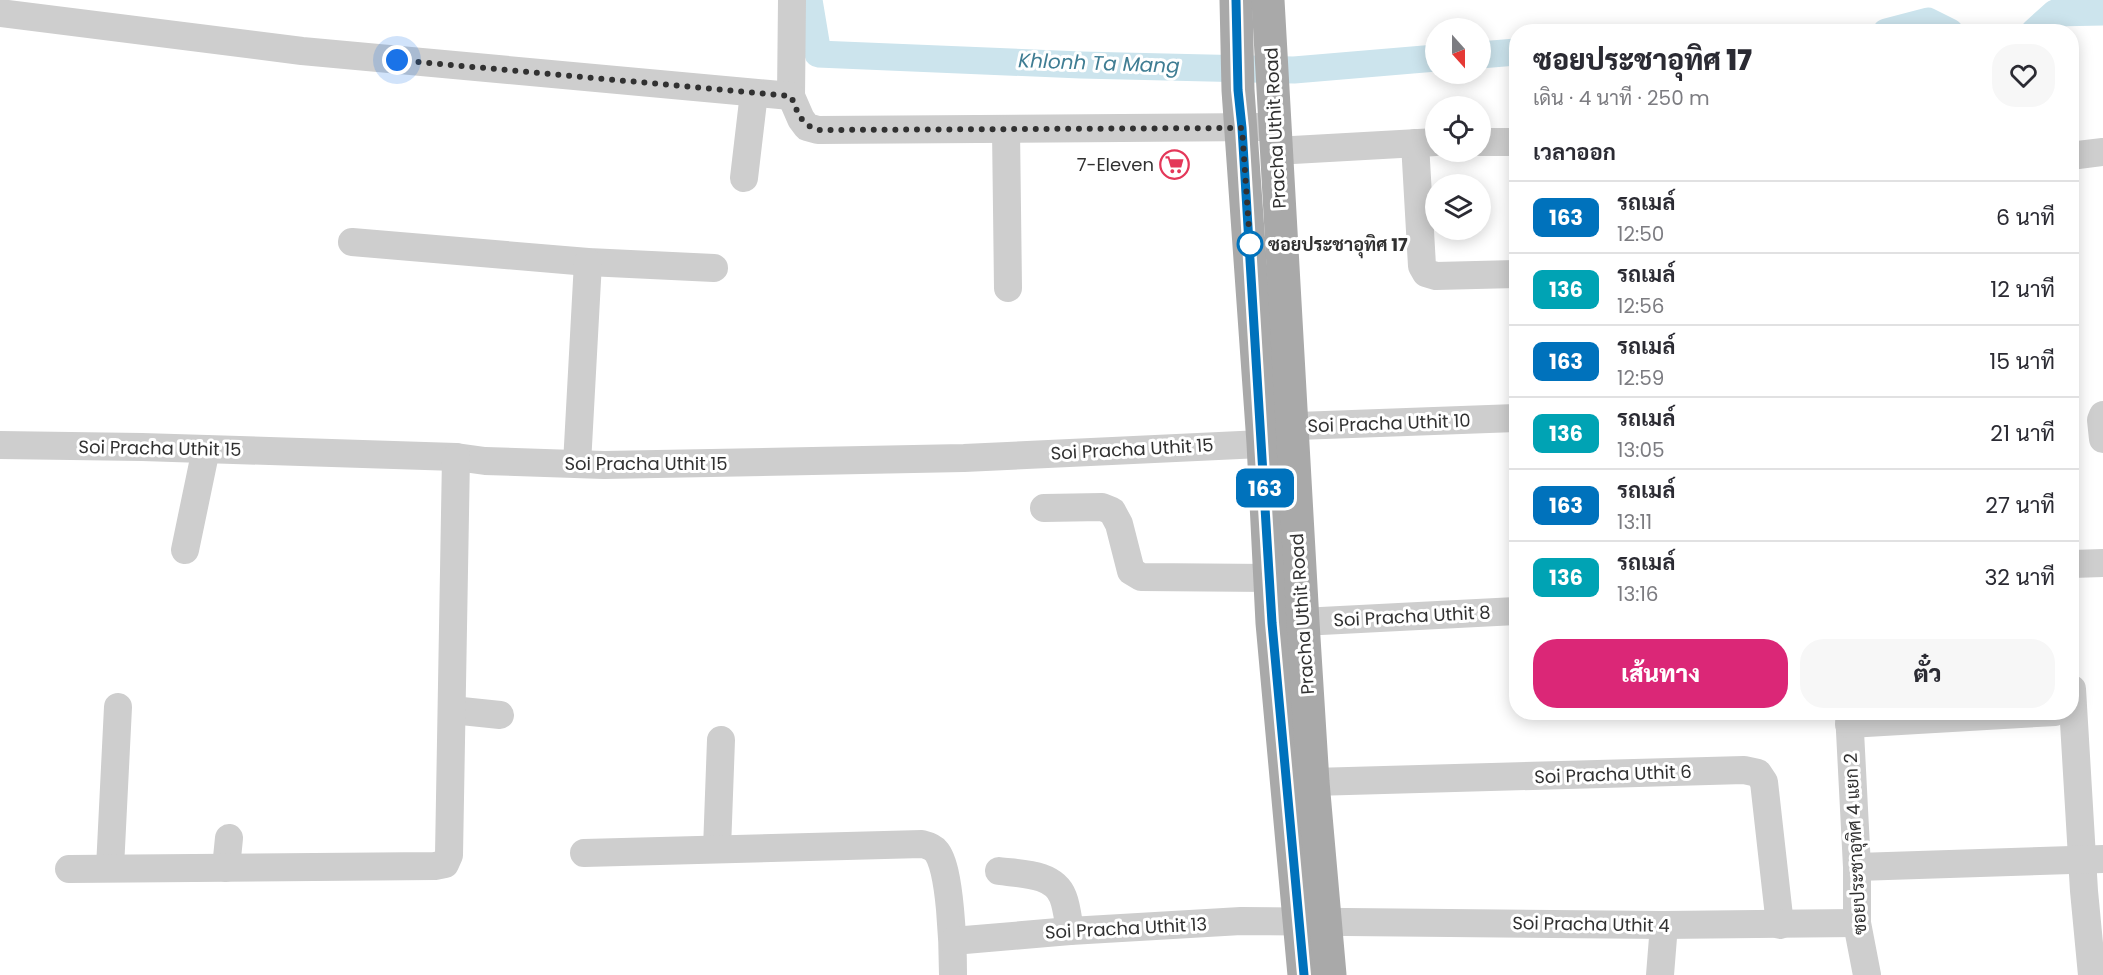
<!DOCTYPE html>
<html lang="th">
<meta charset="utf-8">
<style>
:root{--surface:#fff;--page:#f7f7f7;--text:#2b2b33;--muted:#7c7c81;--line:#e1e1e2;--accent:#db2777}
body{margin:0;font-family:Poppins,Sarabun,sans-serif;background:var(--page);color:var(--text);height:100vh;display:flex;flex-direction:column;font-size:22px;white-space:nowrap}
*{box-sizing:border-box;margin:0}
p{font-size:20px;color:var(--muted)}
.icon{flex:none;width:33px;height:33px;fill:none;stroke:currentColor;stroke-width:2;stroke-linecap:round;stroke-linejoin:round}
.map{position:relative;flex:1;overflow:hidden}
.drawer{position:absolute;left:1509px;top:24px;width:570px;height:696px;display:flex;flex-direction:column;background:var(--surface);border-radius:24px;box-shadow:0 3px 15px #0003}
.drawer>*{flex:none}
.badge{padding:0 12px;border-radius:9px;font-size:21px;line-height:39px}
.needle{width:39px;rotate:159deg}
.controls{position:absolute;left:1425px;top:18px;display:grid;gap:12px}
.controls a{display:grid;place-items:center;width:66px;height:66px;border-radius:50%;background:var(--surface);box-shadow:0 3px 15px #0003;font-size:30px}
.you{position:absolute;width:30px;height:30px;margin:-15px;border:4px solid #fff;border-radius:50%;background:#1a73e8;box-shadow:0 0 0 9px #1a73e833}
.map>.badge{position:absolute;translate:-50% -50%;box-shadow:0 0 0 3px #fff}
h2{padding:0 24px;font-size:22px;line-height:54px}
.round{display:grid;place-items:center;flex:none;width:63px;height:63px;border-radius:24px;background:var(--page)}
.headline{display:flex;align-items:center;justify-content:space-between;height:102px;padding:0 24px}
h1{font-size:28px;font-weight:800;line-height:45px}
.cta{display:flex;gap:12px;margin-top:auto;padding:12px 24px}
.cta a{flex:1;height:69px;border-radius:24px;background:var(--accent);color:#fff;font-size:24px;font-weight:800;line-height:69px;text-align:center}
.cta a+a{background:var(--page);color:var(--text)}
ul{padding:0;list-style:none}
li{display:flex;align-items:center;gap:18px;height:72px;padding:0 24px;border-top:2px solid var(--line)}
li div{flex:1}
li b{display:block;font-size:22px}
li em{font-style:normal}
li .badge{min-width:66px;font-weight:700;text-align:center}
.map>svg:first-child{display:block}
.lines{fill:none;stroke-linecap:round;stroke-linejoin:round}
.canal{stroke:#cce4ed;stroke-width:27}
.minor{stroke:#cecece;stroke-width:28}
.major{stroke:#a9a9a9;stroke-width:33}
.line-casing{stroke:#fff;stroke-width:14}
.line{stroke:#0072bc;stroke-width:9}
.walk{stroke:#313131;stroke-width:6;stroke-dasharray:0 10.8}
.stop-dot{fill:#fff;stroke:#0072bc;stroke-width:3}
.labels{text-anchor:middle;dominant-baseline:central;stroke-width:6;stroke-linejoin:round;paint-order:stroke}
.street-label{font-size:18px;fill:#313131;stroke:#fff}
.poi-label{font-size:18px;fill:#313131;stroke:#fff;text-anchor:end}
.stop-label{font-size:18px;font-weight:bold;fill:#313131;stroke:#fff;text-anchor:start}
.water-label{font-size:20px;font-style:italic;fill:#3f7d93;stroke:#fff}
</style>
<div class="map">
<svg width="2103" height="975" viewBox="0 0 2103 975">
<rect width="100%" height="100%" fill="#fff"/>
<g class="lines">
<g class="canal">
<path d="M809 0 818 54 1081 65 1294 70 1436 58"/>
<path d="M1886 32 1928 21 1950 32"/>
<path d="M2034 32 2055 13 2103 12"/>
<path d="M1480 55 1516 52"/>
</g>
<g class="minor">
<path d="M792 0 791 96 801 119 807 127 818 130 1263 127"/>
<path d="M0 13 302 51 791 96"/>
<path d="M1006 130 1008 288"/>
<path d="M1480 142H1516"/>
<path d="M1415 143 1422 266 1426 273 1436 276 1516 274"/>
<path d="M1275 151 1436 142"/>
<path d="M2078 155 2103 152"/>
<path d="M744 178 754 93"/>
<path d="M352 242 588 262 714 268"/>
<path d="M2103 415 2101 420 2103 439"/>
<path d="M1270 427 1516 418"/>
<path d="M0 445 142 447 456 457 485 461 604 465 964 458 1284 443"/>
<path d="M577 464 588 262"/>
<path d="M1044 508 1102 507 1112 511 1119 524 1131 571 1141 577 1270 578"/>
<path d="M185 550 206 449"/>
<path d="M2072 564 2103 563"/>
<path d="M1282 623 1516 611"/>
<path d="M2072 689 2084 891 2092 975"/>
<path d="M452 710 500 715"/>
<path d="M1849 712 1857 867V923L1867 975"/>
<path d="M1849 724 2055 712"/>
<path d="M1313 782 1744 770 1758 773 1764 782 1780 925"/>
<path d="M717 849 721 740"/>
<path d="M584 853 922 844C926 845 933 847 935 850 951 863 953 953 953 975"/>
<path d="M1857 867 2103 859"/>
<path d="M110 868 118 707"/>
<path d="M226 868 229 838"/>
<path d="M69 869 435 866 445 864 449 855 456 457"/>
<path d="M999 871C1021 874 1054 873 1063 897 1067 907 1068 920 1070 931"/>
<path d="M953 941 1070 931 1241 921 1664 925 1857 923"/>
<path d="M1660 975 1664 925"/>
</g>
<g class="major">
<path d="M1236 0 1238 90 1263 443 1272 623 1304 975"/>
<path d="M1268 0 1303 622 1313 782 1330 975"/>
</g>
</g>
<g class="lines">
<defs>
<path id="line" d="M1236 0 1238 90 1242 128 1272 623 1304 975"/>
</defs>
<use href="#line" class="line-casing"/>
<use href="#line" class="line"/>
<path class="walk" d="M397 60 791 96C798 113 800 124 818 130L1242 128 1250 244"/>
</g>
<defs>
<symbol id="supermarket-ring" viewBox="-11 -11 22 22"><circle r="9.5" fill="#fff" stroke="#e43759" stroke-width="1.5"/><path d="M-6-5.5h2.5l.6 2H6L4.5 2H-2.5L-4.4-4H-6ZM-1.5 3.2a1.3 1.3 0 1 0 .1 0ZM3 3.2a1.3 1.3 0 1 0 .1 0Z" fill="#e43759"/></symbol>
</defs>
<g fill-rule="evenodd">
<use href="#supermarket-ring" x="1158" y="148" width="33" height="33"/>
</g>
<circle class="stop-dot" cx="1250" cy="244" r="12"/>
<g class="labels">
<g class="street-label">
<text transform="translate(1275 128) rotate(-93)">Pracha Uthit Road</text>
<text transform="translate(1389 423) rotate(-2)">Soi Pracha Uthit 10</text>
<text transform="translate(160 448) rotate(1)">Soi Pracha Uthit 15</text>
<text transform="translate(1132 449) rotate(-3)">Soi Pracha Uthit 15</text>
<text x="646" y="463">Soi Pracha Uthit 15</text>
<text transform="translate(1302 614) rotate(-94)">Pracha Uthit Road</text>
<text transform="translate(1412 616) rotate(-3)">Soi Pracha Uthit 8</text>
<text transform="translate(1613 774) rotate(-2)">Soi Pracha Uthit 6</text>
<text transform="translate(1855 844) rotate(-93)">ซอยประชาอุทิศ 4 แยก 2</text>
<text transform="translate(1591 924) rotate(1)">Soi Pracha Uthit 4</text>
<text transform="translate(1126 928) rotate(-3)">Soi Pracha Uthit 13</text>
</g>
<g class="poi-label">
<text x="1154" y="164">7-Eleven</text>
</g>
<g class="stop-label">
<text x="1268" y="244">ซอยประชาอุทิศ 17</text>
</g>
<g class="water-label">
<text transform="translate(1099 63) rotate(2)">Khlonh Ta Mang</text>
</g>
</g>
</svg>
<div class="controls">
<a><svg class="needle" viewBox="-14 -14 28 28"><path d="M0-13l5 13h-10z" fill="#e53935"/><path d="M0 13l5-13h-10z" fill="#7c7c81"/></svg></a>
<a><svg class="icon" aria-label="locate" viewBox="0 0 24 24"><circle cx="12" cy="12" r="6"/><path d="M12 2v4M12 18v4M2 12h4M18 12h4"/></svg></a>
<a><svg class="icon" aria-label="layers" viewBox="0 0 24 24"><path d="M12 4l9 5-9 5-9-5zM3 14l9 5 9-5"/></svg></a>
</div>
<div class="you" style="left:397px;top:60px"></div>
<b class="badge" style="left:1265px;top:488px;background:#0072bc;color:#fff">163</b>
<section class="drawer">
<div class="headline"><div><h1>ซอยประชาอุทิศ 17</h1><p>เดิน · 4 นาที · 250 m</p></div><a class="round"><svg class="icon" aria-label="heart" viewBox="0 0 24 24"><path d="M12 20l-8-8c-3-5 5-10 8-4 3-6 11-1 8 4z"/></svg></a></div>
<h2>เวลาออก</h2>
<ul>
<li><span class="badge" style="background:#0072bc;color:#fff">163</span><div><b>รถเมล์</b><p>12:50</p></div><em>6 นาที</em></li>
<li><span class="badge" style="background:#00a3b4;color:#fff">136</span><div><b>รถเมล์</b><p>12:56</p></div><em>12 นาที</em></li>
<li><span class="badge" style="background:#0072bc;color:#fff">163</span><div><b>รถเมล์</b><p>12:59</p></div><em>15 นาที</em></li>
<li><span class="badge" style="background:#00a3b4;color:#fff">136</span><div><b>รถเมล์</b><p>13:05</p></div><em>21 นาที</em></li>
<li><span class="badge" style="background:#0072bc;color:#fff">163</span><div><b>รถเมล์</b><p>13:11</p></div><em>27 นาที</em></li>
<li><span class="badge" style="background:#00a3b4;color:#fff">136</span><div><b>รถเมล์</b><p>13:16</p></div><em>32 นาที</em></li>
</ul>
<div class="cta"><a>เส้นทาง</a><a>ตั๋ว</a></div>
</section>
</div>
